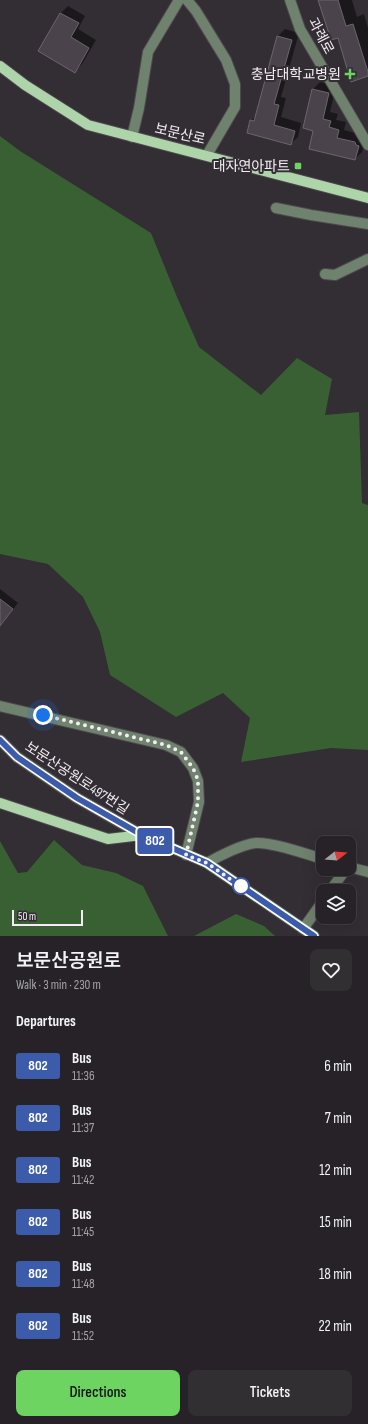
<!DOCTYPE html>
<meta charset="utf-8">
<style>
:root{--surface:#262227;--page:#322f33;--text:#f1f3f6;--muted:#a4a4a7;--line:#423f44;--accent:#6dd361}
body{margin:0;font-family:"Sofia Sans Condensed","Noto Sans KR",sans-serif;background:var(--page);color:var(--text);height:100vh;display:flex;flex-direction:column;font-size:15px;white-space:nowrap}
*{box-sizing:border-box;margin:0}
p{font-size:13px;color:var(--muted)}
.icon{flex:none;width:22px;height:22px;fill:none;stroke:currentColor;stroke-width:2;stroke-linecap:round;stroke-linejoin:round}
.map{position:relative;height:936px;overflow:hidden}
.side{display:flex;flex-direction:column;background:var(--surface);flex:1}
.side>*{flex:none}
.badge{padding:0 8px;border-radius:3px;font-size:14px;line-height:26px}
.needle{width:26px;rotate:73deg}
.buttons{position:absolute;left:316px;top:836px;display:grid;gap:8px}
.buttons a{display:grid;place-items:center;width:40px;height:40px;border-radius:8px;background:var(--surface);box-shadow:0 4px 16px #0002,0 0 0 1px var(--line);font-size:20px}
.scale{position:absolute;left:12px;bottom:10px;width:71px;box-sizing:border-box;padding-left:4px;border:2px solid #f2edf2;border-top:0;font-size:11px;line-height:14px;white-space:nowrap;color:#f2edf2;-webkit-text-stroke:3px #332d34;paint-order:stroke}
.you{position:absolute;width:20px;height:20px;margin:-10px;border:3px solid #fff;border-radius:50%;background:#1a73e8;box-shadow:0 0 0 6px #1a73e833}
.map>.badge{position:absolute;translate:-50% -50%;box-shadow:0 0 0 2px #fff}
h2{padding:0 16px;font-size:15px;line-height:36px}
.round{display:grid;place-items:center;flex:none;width:42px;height:42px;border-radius:8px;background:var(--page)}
.summary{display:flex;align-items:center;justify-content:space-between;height:68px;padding:0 16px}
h1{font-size:19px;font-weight:600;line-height:30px}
.action{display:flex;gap:8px;margin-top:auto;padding:8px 16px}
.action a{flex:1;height:46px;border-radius:8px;background:var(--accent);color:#111;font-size:16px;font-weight:600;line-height:46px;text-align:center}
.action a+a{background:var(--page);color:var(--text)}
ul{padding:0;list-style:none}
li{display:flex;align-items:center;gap:12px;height:52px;padding:0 16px}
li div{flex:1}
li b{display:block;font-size:15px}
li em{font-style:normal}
li .badge{min-width:44px;font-weight:700;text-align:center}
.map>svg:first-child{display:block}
.forest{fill:#386033}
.shadow{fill:#0007}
.building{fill:#4a434b;stroke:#6d656d}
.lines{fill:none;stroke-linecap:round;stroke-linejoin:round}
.minor-casing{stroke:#4e484f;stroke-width:12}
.major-casing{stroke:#4e484f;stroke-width:12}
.minor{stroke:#6f826d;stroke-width:10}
.major{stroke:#aed5a9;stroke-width:10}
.line-casing{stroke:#fff;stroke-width:9}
.line{stroke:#3d5bab;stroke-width:6}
.walk{stroke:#f2edf2;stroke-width:4;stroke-dasharray:0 7.2}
.poi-dot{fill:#6dd361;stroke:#332d34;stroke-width:1.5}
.stop-dot{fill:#fff;stroke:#3d5bab;stroke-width:2}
.labels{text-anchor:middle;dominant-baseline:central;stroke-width:4;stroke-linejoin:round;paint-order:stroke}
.street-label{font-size:14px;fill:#f2edf2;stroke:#332d34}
.poi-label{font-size:14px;fill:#f2edf2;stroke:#332d34;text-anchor:end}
</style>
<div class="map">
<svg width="368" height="936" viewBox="0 0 368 936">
<rect width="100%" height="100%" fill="#332d34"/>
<g class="forest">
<path d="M0 136 20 151 151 233 177 297 199 347 261 395 297 358 332 379 325 415 359 412 362 503 368 505V750L331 748 241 762 250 718 223 693 176 717 110 675 100 632 83 597 48 564 0 554Z"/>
<path d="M54 840 82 865 116 873 143 886 168 936H0V841L18 873 27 872Z"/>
<path d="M236 914 264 926 275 936H194Z"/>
</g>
<g class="shadow">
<path d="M319 0H352L357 17 364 14 368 28V75L338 37Z"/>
<path d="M68 6 85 16 78 29 96 40 82 64 75 71 39 51 61 13Z"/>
<path d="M285 29 299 33 281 97 286 98 281 117 301 123 298 137 290 144 251 121 256 116 278 36Z"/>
<path d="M320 82 336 86 330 112 338 114 336 120 346 122 344 130 363 135 366 139 362 152 355 159 315 130 313 89Z"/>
<path d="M0 589 18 603 0 626Z"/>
</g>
<g class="building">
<path d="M318 0H338L346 26 353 24 368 72V76L351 82 338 38 331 40Z"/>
<path d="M60 13 79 23 71 37 89 48 75 73 38 51Z"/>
<path d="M277 36 292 40 274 104 279 105 274 125 295 131 291 145 247 133 250 120 254 121Z"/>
<path d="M312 89 329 93 323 119 331 121 329 127 339 130 337 138 355 142 356 145 359 146 355 160 309 149 313 131 303 128Z"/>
<path d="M0 599 13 609 0 626Z"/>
</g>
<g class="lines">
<defs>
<g id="minor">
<path d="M187 0 196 11 226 60 235 84V107L207 155"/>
<path d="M290 0 300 29 368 145"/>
<path d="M132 137 139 108 148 52 179 0"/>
<path d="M276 208 311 215 368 224"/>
<path d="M325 274 335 275 368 259"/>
<path d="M0 706 166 745 181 752 193 768 198 781 199 802 186 855"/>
<path d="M0 740 17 757 77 798 142 835"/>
<path d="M207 863C219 856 243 844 256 843 272 842 306 854 323 859"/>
<path d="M349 867 368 872"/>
<path d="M330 891 346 869"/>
<path d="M303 929 323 901"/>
</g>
<g id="major">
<path d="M0 66 25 85 88 125 368 198"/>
<path d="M0 803 108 839 142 835 207 863 314 936"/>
</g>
</defs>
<use href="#minor" class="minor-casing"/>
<use href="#major" class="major-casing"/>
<use href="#minor" class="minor"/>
<use href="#major" class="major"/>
</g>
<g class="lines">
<defs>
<path id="line" d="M0 740 17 757 77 798 142 835 207 863 314 936"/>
</defs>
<use href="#line" class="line-casing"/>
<use href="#line" class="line"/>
<path class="walk" d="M43 715 166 745 181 752 193 768 198 780V802L186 855 207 863 243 888 241 886"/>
</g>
<g class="poi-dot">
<path d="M348 68h4v4h4v4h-4v4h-4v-4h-4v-4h4z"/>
<rect x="294" y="162" width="8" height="8" rx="2"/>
</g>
<circle class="stop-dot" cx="241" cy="886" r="8"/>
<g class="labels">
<g class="street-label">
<text transform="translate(321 36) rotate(62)">과례로</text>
<text transform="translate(180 134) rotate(13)">보문산로</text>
<text transform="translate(77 778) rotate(33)">보문산공원로497번길</text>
</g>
<g class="poi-label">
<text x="341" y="74">충남대학교병원</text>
<text x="290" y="166">대자연아파트</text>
</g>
</g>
</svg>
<div class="buttons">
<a><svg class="needle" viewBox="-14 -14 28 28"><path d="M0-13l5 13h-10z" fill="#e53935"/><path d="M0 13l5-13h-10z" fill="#a4a4a7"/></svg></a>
<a><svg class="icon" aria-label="layers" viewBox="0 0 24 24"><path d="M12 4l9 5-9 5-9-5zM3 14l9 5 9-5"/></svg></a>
</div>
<div class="scale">50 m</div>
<div class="you" style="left:43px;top:715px"></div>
<b class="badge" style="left:155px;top:841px;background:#3d5bab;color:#fff">802</b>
</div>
<section class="side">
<div class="summary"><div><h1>보문산공원로</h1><p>Walk · 3 min · 230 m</p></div><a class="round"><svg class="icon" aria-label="heart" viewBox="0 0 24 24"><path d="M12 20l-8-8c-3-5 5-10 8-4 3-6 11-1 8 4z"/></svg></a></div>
<h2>Departures</h2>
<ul>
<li><span class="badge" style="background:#3d5bab;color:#fff">802</span><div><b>Bus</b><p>11:36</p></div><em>6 min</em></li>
<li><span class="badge" style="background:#3d5bab;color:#fff">802</span><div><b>Bus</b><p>11:37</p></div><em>7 min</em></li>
<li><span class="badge" style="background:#3d5bab;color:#fff">802</span><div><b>Bus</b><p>11:42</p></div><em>12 min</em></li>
<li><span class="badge" style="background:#3d5bab;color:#fff">802</span><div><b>Bus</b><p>11:45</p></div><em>15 min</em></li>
<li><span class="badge" style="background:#3d5bab;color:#fff">802</span><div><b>Bus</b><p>11:48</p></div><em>18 min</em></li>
<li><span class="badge" style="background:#3d5bab;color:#fff">802</span><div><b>Bus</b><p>11:52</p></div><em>22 min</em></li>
</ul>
<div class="action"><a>Directions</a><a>Tickets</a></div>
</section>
